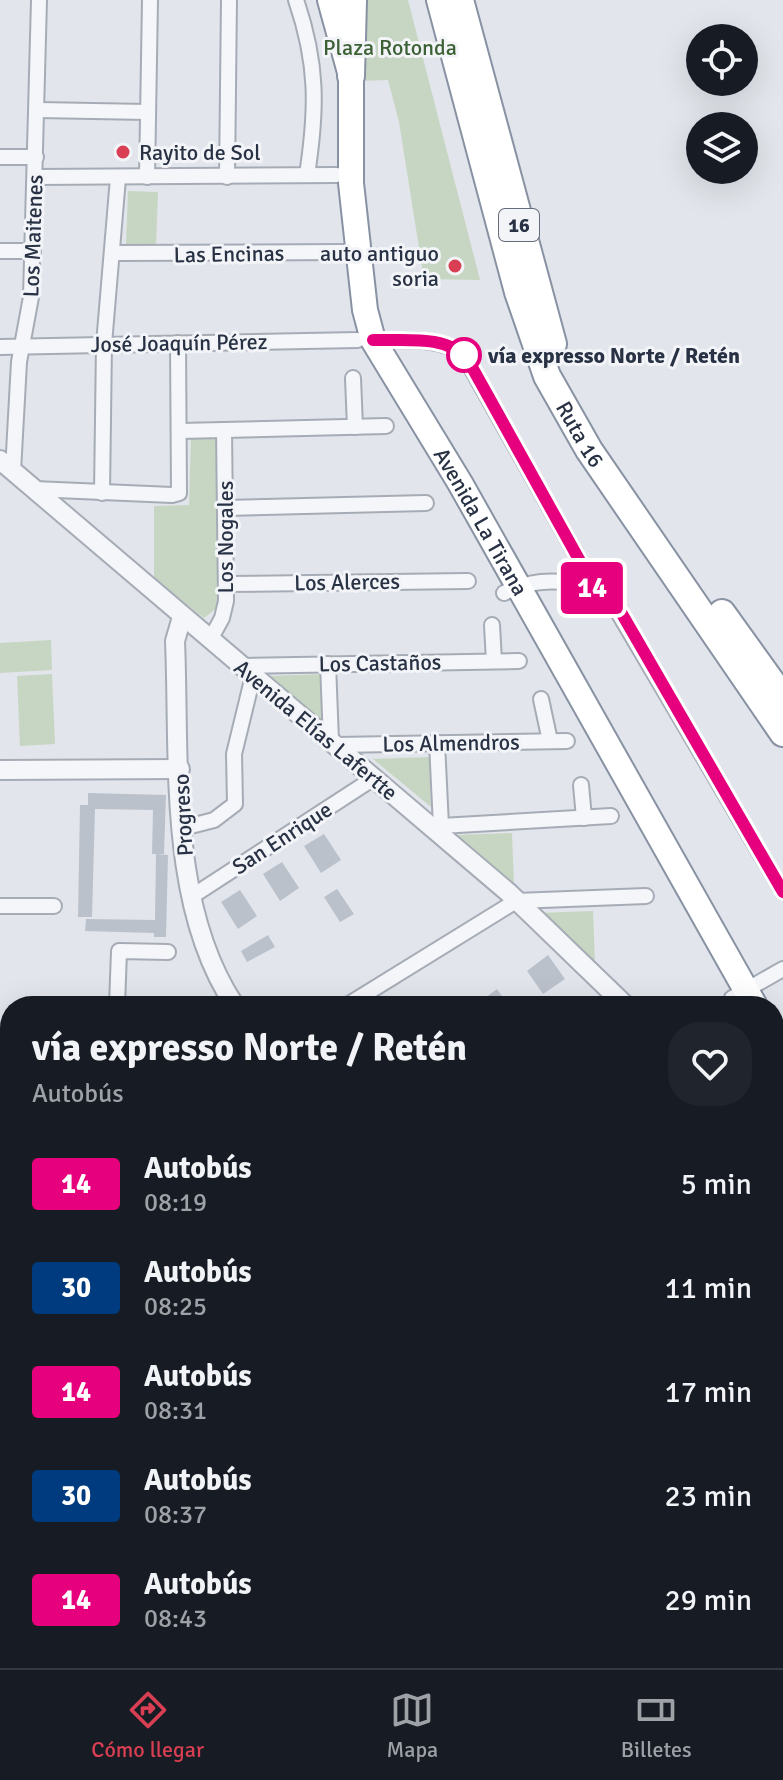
<!DOCTYPE html>
<html lang="es">
<meta charset="utf-8">
<style>
:root{--surface:#171b24;--page:#20242c;--text:#f1f3f6;--muted:#9ea1a6;--line:#363941;--accent:#d83f52}
body{margin:0;font-family:Signika,sans-serif;background:var(--page);color:var(--text);height:100vh;display:flex;flex-direction:column;font-size:30px;white-space:nowrap}
*{box-sizing:border-box;margin:0}
p{font-size:26px;color:var(--muted)}
.icon{flex:none;width:44px;height:44px;fill:none;stroke:currentColor;stroke-width:2;stroke-linecap:round;stroke-linejoin:round}
.map{position:relative;flex:1;overflow:hidden}
.details{position:absolute;left:0px;top:996px;width:784px;height:672px;display:flex;flex-direction:column;background:var(--surface);border-radius:32px 32px 0 0;box-shadow:0 8px 32px #0002}
.details>*{flex:none}
.badge{padding:0 16px;border-radius:6px;font-size:28px;line-height:52px}
.tools{position:absolute;left:686px;top:24px;display:grid;gap:16px}
.tools a{display:grid;place-items:center;width:72px;height:72px;border-radius:50%;background:var(--surface);box-shadow:0 8px 32px #0002;font-size:40px}
.map>.badge{position:absolute;translate:-50% -50%;box-shadow:0 0 0 4px #fff}
.round{display:grid;place-items:center;flex:none;width:84px;height:84px;border-radius:32px;background:var(--page)}
.head{display:flex;align-items:center;justify-content:space-between;height:136px;padding:0 32px}
h1{font-size:38px;font-weight:800;line-height:60px}
ul{padding:0;list-style:none}
li{display:flex;align-items:center;gap:24px;height:104px;padding:0 32px}
li div{flex:1}
li b{display:block;font-size:30px}
li em{font-style:normal}
li .badge{min-width:88px;font-weight:700;text-align:center}
.tab-bar{display:flex;justify-content:space-around;align-items:center;height:112px;border-top:2px solid var(--line);background:var(--surface);font-size:22px;color:var(--muted)}
.tab-bar a{display:grid;justify-items:center;gap:4px}
.tab-bar .selected{color:var(--accent)}
.map>svg:first-child{display:block}
.green{fill:#c7d6c2}
.building{fill:#bbc1cb}
.lines{fill:none;stroke-linecap:round;stroke-linejoin:round}
.minor-casing{stroke:#a6acb6;stroke-width:18}
.tertiary-casing{stroke:#a6acb6;stroke-width:22}
.trunk-casing{stroke:#8892a3;stroke-width:28}
.motorway-casing{stroke:#8892a3;stroke-width:30}
.minor{stroke:#f5f6f9;stroke-width:14}
.tertiary{stroke:#f5f6f9;stroke-width:18}
.trunk{stroke:#fff;stroke-width:24}
.motorway{stroke:#fff;stroke-width:26}
.line-casing{stroke:#fff;stroke-width:18}
.line{stroke:#e6007e;stroke-width:12}
.poi-dot{fill:#d83f52;stroke:#f2f4f8;stroke-width:3}
.stop-dot{fill:#fff;stroke:#e6007e;stroke-width:4}
.labels{text-anchor:middle;dominant-baseline:central;stroke-width:6;stroke-linejoin:round;paint-order:stroke}
.shield{fill:#f2f4f8;stroke:#656c7a;stroke-width:2}
.shield-label{font-size:20px;font-weight:bold;fill:#283244}
.park-label{font-size:22px;fill:#3c6135;stroke:#f2f4f8}
.poi-label{font-size:22px;fill:#283244;stroke:#f2f4f8;text-anchor:start}
.street-label{font-size:22px;fill:#283244;stroke:#f2f4f8}
.stop-label{font-size:22px;font-weight:bold;fill:#283244;stroke:#f2f4f8;text-anchor:start}
</style>
<div class="map">
<svg width="783" height="1668" viewBox="0 0 783 1668">
<rect width="100%" height="100%" fill="#e2e5eb"/>
<g class="green">
<path d="M361 0H408L480 280 424 279 399 122 388 80 361 81Z"/>
<path d="M128 191 158 192 156 246 126 245Z"/>
<path d="M191 439H219L218 607 204 618 154 578V506L189 505Z"/>
<path d="M51 640 52 670 0 673V643Z"/>
<path d="M52 674 55 744 20 746 17 676Z"/>
<path d="M324 674 326 724 269 676Z"/>
<path d="M429 757 431 807 373 759Z"/>
<path d="M512 833 514 884 456 835Z"/>
<path d="M593 911 595 962 538 913Z"/>
</g>
<g class="building">
<path d="M88 793 166 795 164 854H152L153 810 95 809 92 917H78L80 805H88Z"/>
<path d="M324 834 341 860 321 873 304 846Z"/>
<path d="M156 854 168 855 166 937H154V933L85 931 86 919 155 920Z"/>
<path d="M282 862 299 888 280 901 263 874Z"/>
<path d="M337 889 354 914 340 922 324 897Z"/>
<path d="M240 890 257 916 238 929 221 902Z"/>
<path d="M268 935 275 947 247 962 241 951Z"/>
<path d="M548 955 565 979 543 994 527 971Z"/>
<path d="M497 989 509 1006H474Z"/>
<path d="M0 1165 10 1166V1196L0 1195Z"/>
<path d="M388 1658H523L529 1668H388Z"/>
</g>
<g class="lines">
<defs>
<g id="minor">
<path d="M296 0C318 64 317 109 307 175"/>
<path d="M38 110 148 112"/>
<path d="M0 157H36"/>
<path d="M35 177 337 175"/>
<path d="M147 177 150 0"/>
<path d="M227 177 229 0"/>
<path d="M0 251H33"/>
<path d="M113 253 345 252"/>
<path d="M373 340C403 341 440 336 464 355L581 563 588 586"/>
<path d="M0 347 358 340"/>
<path d="M353 378 355 427"/>
<path d="M180 431 386 426"/>
<path d="M13 471 19 362 31 297 39 0"/>
<path d="M34 489 172 495 179 493 178 343"/>
<path d="M102 493 104 344 118 178"/>
<path d="M225 508 426 503"/>
<path d="M226 584 468 581"/>
<path d="M504 593C536 576 584 577 612 602L783 892"/>
<path d="M492 625 494 661"/>
<path d="M210 640 222 618 226 601 224 430"/>
<path d="M328 664 331 741"/>
<path d="M241 666 519 661"/>
<path d="M541 699 550 741"/>
<path d="M437 743 441 826"/>
<path d="M336 745 567 741"/>
<path d="M581 785 584 818"/>
<path d="M183 828 214 820 235 804 234 754 253 676"/>
<path d="M436 832 441 826 611 816"/>
<path d="M191 897 374 778"/>
<path d="M0 906H54"/>
<path d="M732 998 783 969"/>
<path d="M117 1006 119 951 168 952"/>
<path d="M346 1006 516 901 646 896"/>
<path d="M0 1032H10"/>
<path d="M0 1082H10"/>
<path d="M0 1372H10"/>
<path d="M783 1454 776 1458 783 1468"/>
<path d="M774 1590 783 1584"/>
<path d="M0 1609H10"/>
<path d="M43 1658V1668"/>
<path d="M209 1658V1668"/>
<path d="M378 1658V1668"/>
</g>
<g id="tertiary">
<path d="M0 460 509 893 626 1006"/>
<path d="M182 617 175 641C180 758 167 905 235 1006"/>
<path d="M0 770 180 769"/>
<path d="M774 1160 783 1170"/>
<path d="M675 1658 682 1668"/>
</g>
<g id="trunk">
<path id="s1" d="M330 0 351 76V183L365 310 373 340 460 483 755 1006"/>
<path d="M774 1039 783 1054"/>
<path d="M774 1072 783 1088"/>
<path d="M774 1150 783 1144"/>
</g>
<g id="motorway">
<path id="s2" d="M440 0 518 292 547 376 589 450 783 733"/>
<path d="M460 0 553 344"/>
<path d="M351 76 353 0"/>
<path d="M722 613 783 698"/>
</g>
</defs>
<use href="#minor" class="minor-casing"/>
<use href="#tertiary" class="tertiary-casing"/>
<use href="#trunk" class="trunk-casing"/>
<use href="#motorway" class="motorway-casing"/>
<use href="#minor" class="minor"/>
<use href="#tertiary" class="tertiary"/>
<use href="#trunk" class="trunk"/>
<use href="#motorway" class="motorway"/>
</g>
<g class="lines">
<defs>
<path id="line" d="M373 340C404 341 447 334 468 360L581 563 588 586 606 597 622 614 783 892"/>
</defs>
<use href="#line" class="line-casing"/>
<use href="#line" class="line"/>
</g>
<g class="poi-dot">
<circle cx="123" cy="152" r="8"/>
<circle cx="455" cy="266" r="8"/>
</g>
<circle class="stop-dot" cx="464" cy="355" r="16"/>
<g class="labels">
<rect class="shield" x="499" y="209" width="40" height="32" rx="6"/>
<g class="shield-label">
<text x="519" y="225">16</text>
</g>
<g class="park-label">
<text x="390" y="47">Plaza Rotonda</text>
</g>
<g class="poi-label">
<text x="139" y="152">Rayito de Sol</text>
<text x="439" y="253" text-anchor="end">auto antiguo<tspan x="439" dy="25">soria</tspan></text>
</g>
<g class="street-label">
<text transform="translate(33 236) rotate(-88)">Los Maitenes</text>
<text transform="translate(229 254) rotate(-1)">Las Encinas</text>
<text transform="translate(179 343) rotate(-1)">José Joaquín Pérez</text>
<text stroke="none"><textPath href="#s2" startOffset="458">Ruta 16</textPath></text>
<text stroke="none"><textPath href="#s1" startOffset="556">Avenida La Tirana</textPath></text>
<text transform="translate(225 537) rotate(-90)">Los Nogales</text>
<text transform="translate(347 582) rotate(-1)">Los Alerces</text>
<text transform="translate(380 663) rotate(-1)">Los Castaños</text>
<text transform="translate(316 730) rotate(40)">Avenida Elías Lafertte</text>
<text transform="translate(451 743) rotate(-1)">Los Almendros</text>
<text transform="translate(183 815) rotate(-93)">Progreso</text>
<text transform="translate(282 838) rotate(-33)">San Enrique</text>
</g>
<g class="stop-label">
<text x="488" y="355">vía expresso Norte / Retén</text>
</g>
</g>
</svg>
<div class="tools">
<a><svg class="icon" aria-label="locate" viewBox="0 0 24 24"><circle cx="12" cy="12" r="6"/><path d="M12 2v4M12 18v4M2 12h4M18 12h4"/></svg></a>
<a><svg class="icon" aria-label="layers" viewBox="0 0 24 24"><path d="M12 4l9 5-9 5-9-5zM3 14l9 5 9-5"/></svg></a>
</div>
<b class="badge" style="left:592px;top:588px;background:#e6007e;color:#fff">14</b>
<section class="details">
<div class="head"><div><h1>vía expresso Norte / Retén</h1><p>Autobús</p></div><a class="round"><svg class="icon" aria-label="heart" viewBox="0 0 24 24"><path d="M12 20l-8-8c-3-5 5-10 8-4 3-6 11-1 8 4z"/></svg></a></div>
<ul>
<li><span class="badge" style="background:#e6007e;color:#fff">14</span><div><b>Autobús</b><p>08:19</p></div><em>5 min</em></li>
<li><span class="badge" style="background:#003b80;color:#fff">30</span><div><b>Autobús</b><p>08:25</p></div><em>11 min</em></li>
<li><span class="badge" style="background:#e6007e;color:#fff">14</span><div><b>Autobús</b><p>08:31</p></div><em>17 min</em></li>
<li><span class="badge" style="background:#003b80;color:#fff">30</span><div><b>Autobús</b><p>08:37</p></div><em>23 min</em></li>
<li><span class="badge" style="background:#e6007e;color:#fff">14</span><div><b>Autobús</b><p>08:43</p></div><em>29 min</em></li>
</ul>
</section>
</div>
<nav class="tab-bar">
<a class="selected"><svg class="icon" aria-label="directions" viewBox="0 0 24 24"><path d="M12 3l9 9-9 9-9-9zM9 14v-3h6M13 9l2 2-2 2"/></svg>Cómo llegar</a>
<a><svg class="icon" aria-label="map" viewBox="0 0 24 24"><path d="M3 6l6-2 6 2 6-2v14l-6 2-6-2-6 2zM9 4v14M15 6v14"/></svg>Mapa</a>
<a><svg class="icon" aria-label="tickets" viewBox="0 0 24 24"><path d="M3 7h18v10H3zM15 7v10"/></svg>Billetes</a>
</nav>
